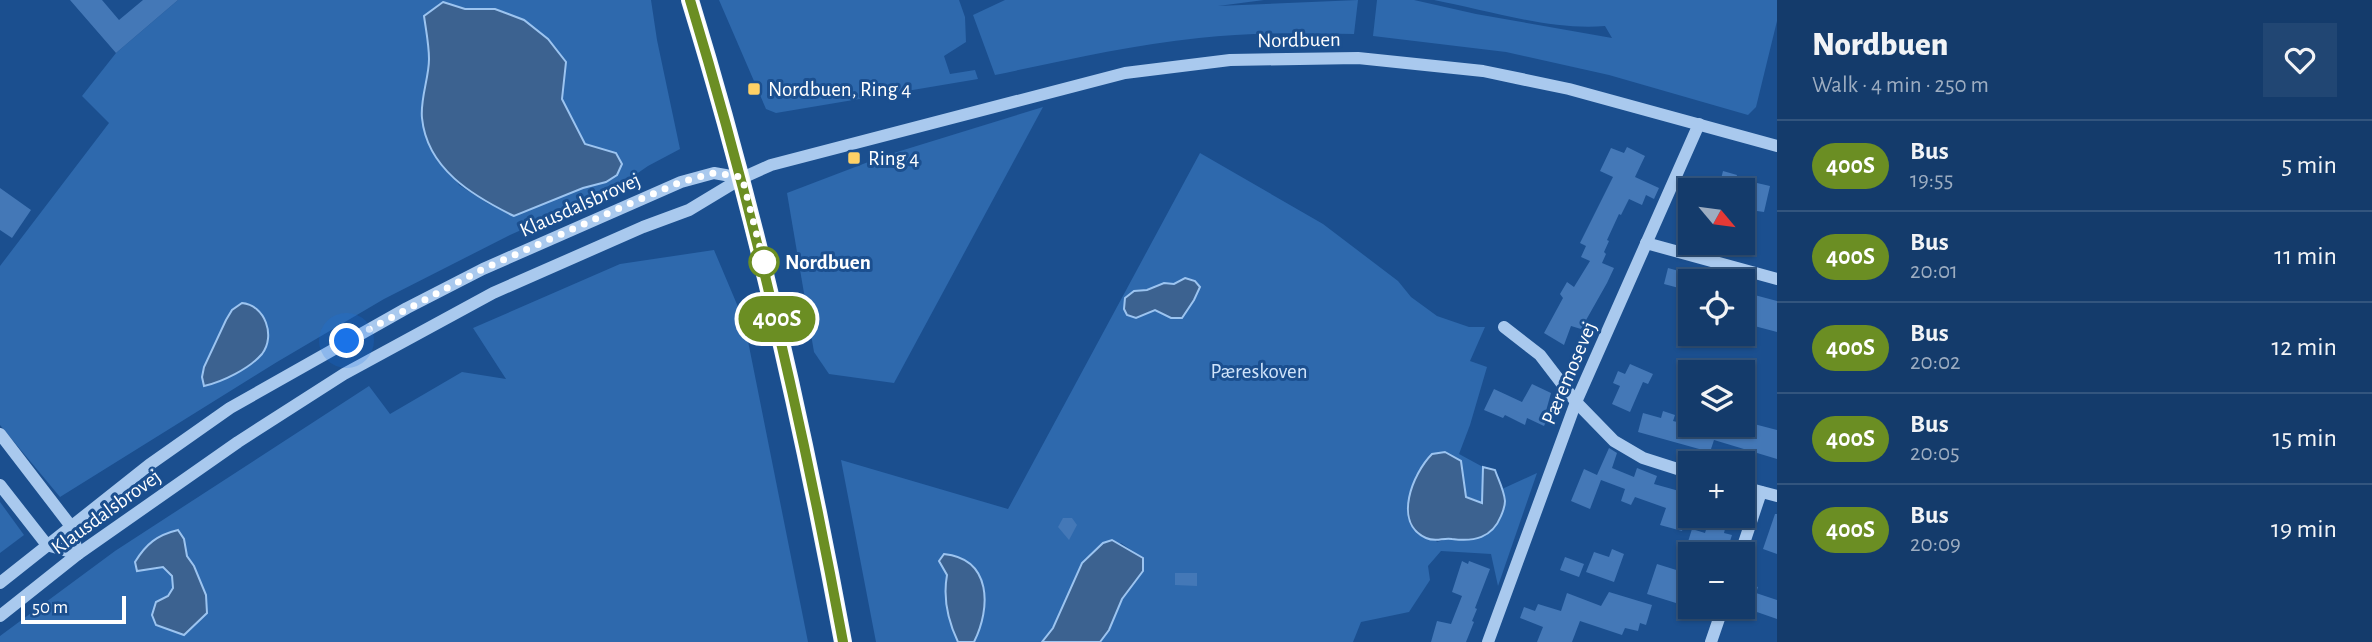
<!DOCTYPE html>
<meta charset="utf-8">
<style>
:root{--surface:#143b6b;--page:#214673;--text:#f1f3f6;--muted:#9dadc1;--line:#33557e}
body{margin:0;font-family:"Alegreya Sans",sans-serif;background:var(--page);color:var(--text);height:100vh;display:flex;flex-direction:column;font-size:26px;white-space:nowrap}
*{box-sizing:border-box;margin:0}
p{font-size:23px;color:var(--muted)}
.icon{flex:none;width:38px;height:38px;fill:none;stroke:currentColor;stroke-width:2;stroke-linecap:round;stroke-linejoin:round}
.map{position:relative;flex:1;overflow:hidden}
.side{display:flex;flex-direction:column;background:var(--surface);width:595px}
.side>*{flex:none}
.badge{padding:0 14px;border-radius:23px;font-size:24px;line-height:46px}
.needle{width:46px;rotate:119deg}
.tools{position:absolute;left:1678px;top:178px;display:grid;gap:14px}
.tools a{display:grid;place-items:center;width:77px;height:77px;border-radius:0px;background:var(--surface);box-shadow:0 2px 5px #0004,0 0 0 2px var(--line);font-size:35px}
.scale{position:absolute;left:21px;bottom:18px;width:105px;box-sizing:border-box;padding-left:7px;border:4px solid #fff;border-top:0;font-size:19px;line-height:24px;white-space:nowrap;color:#fff;-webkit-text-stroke:5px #1b4f8f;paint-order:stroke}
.you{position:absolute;width:35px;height:35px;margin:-18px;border:5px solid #fff;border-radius:50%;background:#1a73e8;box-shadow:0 0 0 10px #1a73e833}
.map>.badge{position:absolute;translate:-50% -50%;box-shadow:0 0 0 4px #fff}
.round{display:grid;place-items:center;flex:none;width:74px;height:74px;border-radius:0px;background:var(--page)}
.summary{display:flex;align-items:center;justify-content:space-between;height:119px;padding:0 35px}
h1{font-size:33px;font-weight:800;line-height:52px}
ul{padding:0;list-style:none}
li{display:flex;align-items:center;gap:21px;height:91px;padding:0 35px;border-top:2px solid var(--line)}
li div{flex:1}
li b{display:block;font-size:26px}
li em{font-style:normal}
li .badge{min-width:77px;font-weight:700;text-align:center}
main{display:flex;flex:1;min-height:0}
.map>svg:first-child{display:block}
.green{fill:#2e69ad;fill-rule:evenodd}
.water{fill:#3c6290;stroke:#9cc4f0;stroke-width:2}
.building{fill:#4478b7}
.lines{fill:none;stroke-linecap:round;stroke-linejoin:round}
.minor{stroke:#a9c9ee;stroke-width:12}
.major{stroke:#f0f6ff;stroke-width:18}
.line-casing{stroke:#fff;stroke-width:16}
.line{stroke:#6b8e23;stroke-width:10}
.walk{stroke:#fff;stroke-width:7;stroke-dasharray:0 12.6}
.poi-dot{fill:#ffd166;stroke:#1b4f8f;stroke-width:2.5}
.stop-dot{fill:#fff;stroke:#6b8e23;stroke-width:3.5}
.labels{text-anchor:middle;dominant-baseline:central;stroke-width:6;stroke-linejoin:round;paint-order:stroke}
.street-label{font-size:21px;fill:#fff;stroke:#1b4f8f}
.poi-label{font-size:21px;fill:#fff;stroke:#1b4f8f;text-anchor:start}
.stop-label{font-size:21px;font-weight:bold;fill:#fff;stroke:#1b4f8f;text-anchor:start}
.park-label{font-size:21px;fill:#cfe3fa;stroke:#1b4f8f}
</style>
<main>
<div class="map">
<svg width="1777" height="642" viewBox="0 0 1777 642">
<rect width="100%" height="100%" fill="#1b4f8f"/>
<g class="green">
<path d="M178 0H651L657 40 680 149 648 166 616 188 510 235 384 299 277 362 60 497 0 425V266L109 123 82 96 116 53ZM443 2 465 9H495L524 20 548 40 566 62 562 99 585 144 616 153 606 182 583 188 513 216 487 203 459 185 422 118 429 59 424 16Z"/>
<path d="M719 0H959L965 17 966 42 944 56 950 74 975 70 978 79 776 113 766 109Z"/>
<path d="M1005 0H1264L1218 6 1358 0 1354 34C1302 33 1250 32 1199 38 1130 45 1063 61 995 75L973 15Z"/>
<path d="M1377 0H1414L1476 14 1612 38 1605 26C1553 31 1486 10 1434 0H1777V21L1756 107 1748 115 1609 75 1506 52 1373 36Z"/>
<path d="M1043 107 894 383 829 374 814 352 787 193 884 156Z"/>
<path d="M1200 153 1323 224 1398 281 1411 297 1437 316 1469 327H1485L1470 361 1487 367 1470 425 1459 454 1483 467V503L1416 475 1407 507 1437 542 1450 538 1458 541 1505 497 1502 489 1537 473 1498 586 1491 554 1441 551 1428 566 1430 580 1409 612 1361 622 1353 642H1100L1109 630 1122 599 1143 570V558L1121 543 1076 580 1053 628 1042 642H876L841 460 1008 509Z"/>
<path d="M714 250 744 321 808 642H0V636L115 551 369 386 390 414 462 372 506 379 473 328 620 264Z"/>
<path d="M0 502 24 535 0 553Z"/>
</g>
<g class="water">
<path d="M443 2 465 9H495L524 20 548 39 566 62 562 99 585 144 616 153 622 164 617 175 606 182 583 188 514 216C473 196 427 169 422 118 420 99 429 78 429 59 429 45 426 30 424 16Z"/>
<path d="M1185 278 1195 281 1200 287 1194 300 1182 318H1171L1155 310 1136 318 1127 315 1124 309 1125 298 1134 291 1147 290 1164 283 1174 284Z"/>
<path d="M242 303C265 305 276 336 262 354 249 369 222 382 204 386L202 377 204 367 226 320 232 310Z"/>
<path d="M1445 452 1461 461 1466 497 1482 503 1483 467 1495 470C1498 479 1504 490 1505 501 1505 507 1503 511 1501 516 1492 538 1474 542 1452 539 1443 537 1437 543 1426 538 1392 523 1413 473 1432 454Z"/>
<path d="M178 530 184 539 187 556 194 566 206 595 207 613 184 635 156 625 152 615 156 602 168 596 173 588 172 576 163 567 137 571 135 562C146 544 157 535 178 530Z"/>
<path d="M1112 540 1143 558V571L1122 599 1109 630 1100 642H1042L1053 628 1082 563 1103 543Z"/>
<path d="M944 554C992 559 991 608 974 642H958C948 621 943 597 947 575L939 561Z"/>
</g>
<g class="building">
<path d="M70 0H102L119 20 143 0H178L116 53Z"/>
<path d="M1627 147 1645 156 1635 177 1659 188 1654 199 1646 195 1642 205 1629 199 1621 215 1619 214 1607 240 1609 241 1604 252 1606 254 1602 263 1614 268 1607 283 1581 329 1571 326 1564 345 1544 333 1563 298 1560 294 1567 282 1574 287 1590 261 1581 257 1586 246 1580 243 1613 177 1600 171 1611 148 1624 153Z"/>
<path d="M1723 171 1737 175 1733 191H1718Z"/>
<path d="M1757 183 1770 186 1764 212 1743 209V185L1755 188Z"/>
<path d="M0 188 31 210 12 238 0 230Z"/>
<path d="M1668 268 1690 274V291L1664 284Z"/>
<path d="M1747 293 1777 301V332L1743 323V308Z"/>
<path d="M1704 334H1741L1738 347 1704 338Z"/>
<path d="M1630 364 1653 374 1648 384 1643 382 1630 412 1612 404 1620 386 1613 383 1618 371 1625 374Z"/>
<path d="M1532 384 1551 393 1546 411 1550 413 1544 426 1527 418 1525 425 1505 415 1503 418 1484 410 1494 389 1522 402Z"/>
<path d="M1746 409 1757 413 1754 424 1777 430V459L1714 440 1710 452 1638 432 1643 413 1661 418 1663 411 1675 415 1673 421 1677 422 1676 425H1743Z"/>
<path d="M1609 448 1617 453 1612 468 1634 477 1637 468 1657 476 1654 484 1690 494V504L1682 531 1660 525 1666 508 1635 497 1631 505 1621 501 1625 489 1601 480 1590 509 1571 501 1584 469 1597 475Z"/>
<path d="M1775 514H1777V554L1763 549Z"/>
<path d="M1063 518H1072L1077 525 1069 540 1058 527Z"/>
<path d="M1709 520 1726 525 1724 533 1732 535 1728 547 1719 545 1716 555H1708L1686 548 1692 529 1705 533Z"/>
<path d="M1612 549 1624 554 1614 582 1586 572 1594 552 1609 557Z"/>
<path d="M1565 557 1584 564 1579 577 1560 570Z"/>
<path d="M1462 561 1468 564 1469 561 1490 569 1475 608 1477 609 1472 621 1474 622 1466 642H1431L1437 621 1451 624 1462 596 1452 592Z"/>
<path d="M1657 564 1686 573 1676 603 1647 594Z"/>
<path d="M1175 573H1197V586L1175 585Z"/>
<path d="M1745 583 1758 587 1756 593 1777 600V619L1754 611 1756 604 1743 600Z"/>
<path d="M1609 592 1652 605 1646 625 1640 623 1638 631 1625 628 1622 635 1580 621 1572 642H1537L1543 627 1520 618 1524 607 1535 611 1538 604 1561 611 1567 593 1601 606Z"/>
</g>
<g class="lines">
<g class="minor">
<path d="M1646 243 1777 279"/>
<path d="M1504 327 1540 355 1576 402 1614 441 1643 458 1690 473"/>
<path d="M0 434 70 525 78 554"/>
<path d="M0 485 47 545 78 554"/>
<path d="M1743 487 1777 496"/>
<path d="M1740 555 1761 492"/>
<path d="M0 583 149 465 230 408 407 308 483 269 681 182 714 173 742 178"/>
<path d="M0 616 78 554 238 442 344 374 493 293 643 227 689 210 742 178 771 165 1125 73 1230 60 1358 58 1483 71 1569 89 1777 146"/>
<path d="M1488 642 1576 402 1699 124"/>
<path d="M1711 642 1723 607"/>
</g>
<path class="major" d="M690 0C755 211 803 425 843 642"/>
</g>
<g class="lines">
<defs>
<path id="line" d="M690 0C754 211 803 425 843 642"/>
</defs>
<use href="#line" class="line-casing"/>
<use href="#line" class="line"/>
<path class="walk" d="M347 341 483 269 629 204 681 182 714 173 742 177 765 267 764 262"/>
</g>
<g class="poi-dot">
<rect x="747" y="82" width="14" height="14" rx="3.5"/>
<rect x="847" y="151" width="14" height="14" rx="3.5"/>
</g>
<circle class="stop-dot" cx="764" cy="262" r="14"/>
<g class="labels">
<g class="street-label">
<text transform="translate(1299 40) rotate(-1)">Nordbuen</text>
<text transform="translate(580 205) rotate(-24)">Klausdalsbrovej</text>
<text transform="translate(1569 373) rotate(-67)">Pæremosevej</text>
<text transform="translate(106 512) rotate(-36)">Klausdalsbrovej</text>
</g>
<g class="poi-label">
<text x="768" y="89">Nordbuen, Ring 4</text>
<text x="868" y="158">Ring 4</text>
</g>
<g class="stop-label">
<text x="785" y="262">Nordbuen</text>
</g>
<g class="park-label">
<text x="1259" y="371">Pæreskoven</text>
</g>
</g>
</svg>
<div class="tools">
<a><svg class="needle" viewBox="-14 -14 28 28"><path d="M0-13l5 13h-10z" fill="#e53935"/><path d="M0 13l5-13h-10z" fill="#9dadc1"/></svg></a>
<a><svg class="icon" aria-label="locate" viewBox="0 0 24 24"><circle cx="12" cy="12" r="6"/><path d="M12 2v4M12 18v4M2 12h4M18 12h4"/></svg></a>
<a><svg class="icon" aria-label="layers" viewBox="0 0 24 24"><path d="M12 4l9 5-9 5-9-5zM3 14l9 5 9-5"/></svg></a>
<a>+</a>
<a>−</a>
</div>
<div class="scale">50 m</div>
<div class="you" style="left:347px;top:341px"></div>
<b class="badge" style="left:777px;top:319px;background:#6b8e23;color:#fff">400S</b>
</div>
<section class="side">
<div class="summary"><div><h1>Nordbuen</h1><p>Walk · 4 min · 250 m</p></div><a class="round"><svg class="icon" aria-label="heart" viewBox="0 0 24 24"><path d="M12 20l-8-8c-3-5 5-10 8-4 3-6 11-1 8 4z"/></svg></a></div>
<ul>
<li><span class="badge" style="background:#6b8e23;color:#fff">400S</span><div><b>Bus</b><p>19:55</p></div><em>5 min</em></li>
<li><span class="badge" style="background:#6b8e23;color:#fff">400S</span><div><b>Bus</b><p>20:01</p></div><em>11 min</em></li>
<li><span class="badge" style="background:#6b8e23;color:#fff">400S</span><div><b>Bus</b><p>20:02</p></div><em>12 min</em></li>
<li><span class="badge" style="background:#6b8e23;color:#fff">400S</span><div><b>Bus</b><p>20:05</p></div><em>15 min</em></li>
<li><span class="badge" style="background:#6b8e23;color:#fff">400S</span><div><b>Bus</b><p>20:09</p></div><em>19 min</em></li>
</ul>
</section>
</main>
